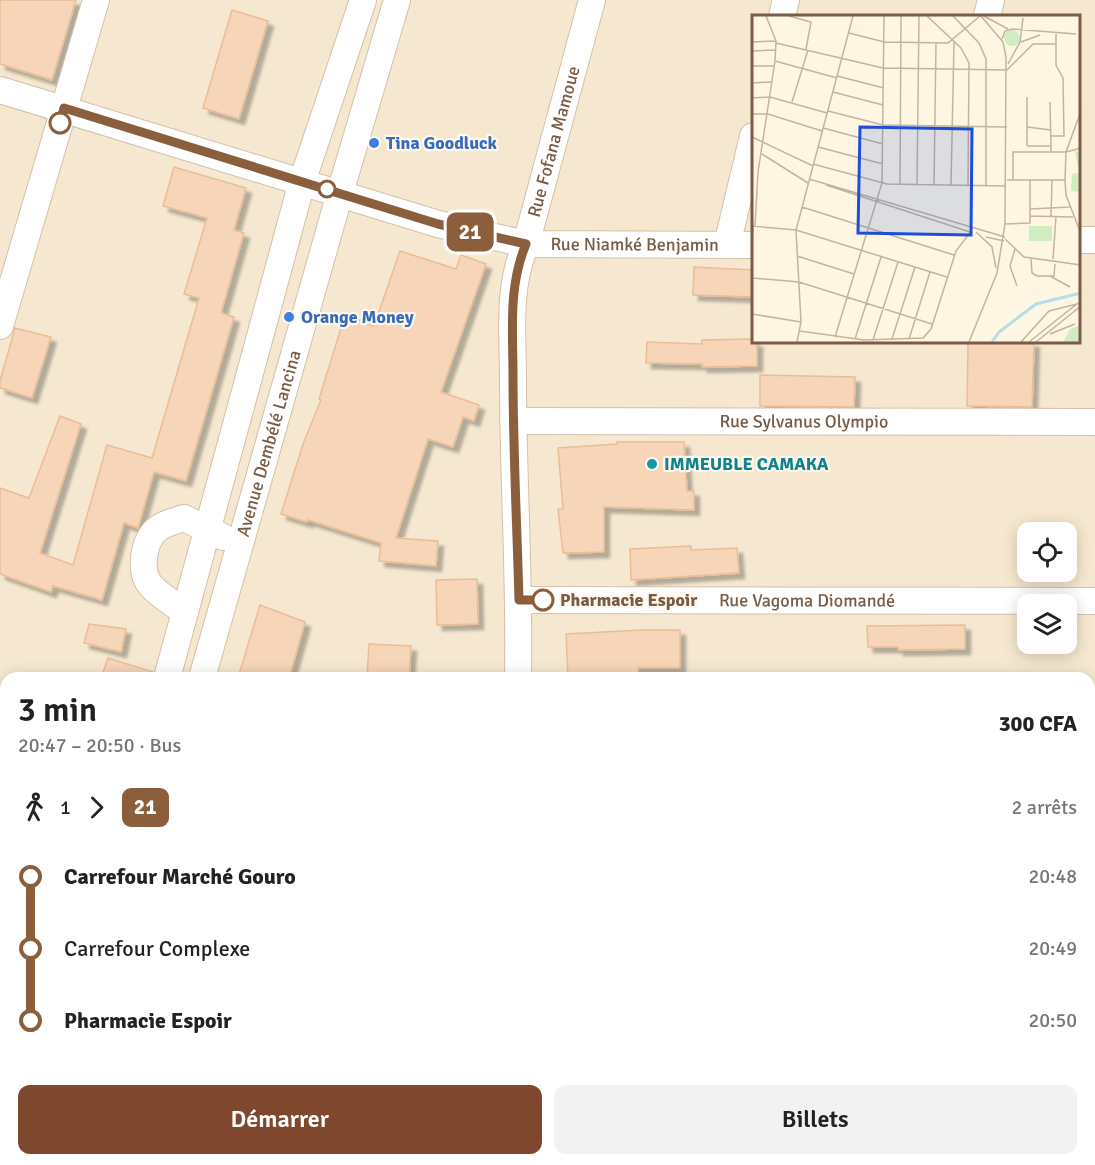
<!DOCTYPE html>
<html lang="fr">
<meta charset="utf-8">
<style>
:root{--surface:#fff;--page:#f2f2f2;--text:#222;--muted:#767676;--accent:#80472f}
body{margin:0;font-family:Signika,sans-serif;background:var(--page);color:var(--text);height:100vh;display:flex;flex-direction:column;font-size:22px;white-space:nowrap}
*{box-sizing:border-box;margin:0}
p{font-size:20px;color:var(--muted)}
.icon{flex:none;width:33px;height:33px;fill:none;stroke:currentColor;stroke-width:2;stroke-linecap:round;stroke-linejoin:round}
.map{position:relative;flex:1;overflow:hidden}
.panel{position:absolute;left:0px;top:672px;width:1095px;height:494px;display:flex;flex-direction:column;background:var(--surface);border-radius:18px 18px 0 0;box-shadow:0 3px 15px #0003}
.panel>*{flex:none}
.badge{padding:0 12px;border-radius:9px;font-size:21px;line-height:39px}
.buttons{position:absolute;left:1017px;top:522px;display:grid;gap:12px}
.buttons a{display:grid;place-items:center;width:60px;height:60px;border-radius:12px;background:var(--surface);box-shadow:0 3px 15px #0003;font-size:30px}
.map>.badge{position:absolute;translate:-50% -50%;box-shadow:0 0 0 3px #fff}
.legs{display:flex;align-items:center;gap:9px;height:66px;padding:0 18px;font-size:20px}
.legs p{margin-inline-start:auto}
.summary{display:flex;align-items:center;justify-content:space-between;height:102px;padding:0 18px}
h1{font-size:33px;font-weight:600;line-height:45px}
.primary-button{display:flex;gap:12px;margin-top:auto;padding:12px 18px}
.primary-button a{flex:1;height:69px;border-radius:12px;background:var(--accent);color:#fff;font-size:24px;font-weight:600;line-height:69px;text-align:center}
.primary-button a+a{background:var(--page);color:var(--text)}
ul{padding:0 18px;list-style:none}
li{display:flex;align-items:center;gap:21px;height:72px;font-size:22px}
li i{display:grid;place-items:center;width:9px;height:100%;margin:0 8px;background:currentColor}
li i::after{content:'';width:15px;height:15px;margin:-8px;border:4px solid;border-radius:50%;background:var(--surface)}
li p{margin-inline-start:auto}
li:first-child i{background:linear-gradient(#0000 50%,currentColor 0)}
li:last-child i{background:linear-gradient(currentColor 50%,#0000 0)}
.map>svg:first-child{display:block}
.residential{fill:#f6e8d0;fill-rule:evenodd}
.building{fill:#f6d5b8;stroke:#eabd97;stroke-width:1.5;filter:url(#shadow)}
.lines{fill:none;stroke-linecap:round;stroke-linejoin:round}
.minor-casing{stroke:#d2c0aa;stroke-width:28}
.minor{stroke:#fff;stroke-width:26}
.line-1-casing{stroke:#fff;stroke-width:14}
.line-1{stroke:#8b5e3c;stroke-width:9}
.stop-1-dot{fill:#fff;stroke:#8b5e3c;stroke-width:3}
.shop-dot{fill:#3f7fe0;stroke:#fff9eb;stroke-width:2}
.culture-dot{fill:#0f9aa8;stroke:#fff9eb;stroke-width:2}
.labels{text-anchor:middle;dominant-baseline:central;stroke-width:4.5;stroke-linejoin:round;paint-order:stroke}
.street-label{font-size:18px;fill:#785c46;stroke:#fff9eb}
.shop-label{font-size:18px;font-weight:bold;fill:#366cbe;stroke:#fff9eb;text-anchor:start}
.culture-label{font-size:18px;font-weight:bold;fill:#0d838f;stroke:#fff9eb;text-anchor:start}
.stop-label{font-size:18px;font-weight:bold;fill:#785c46;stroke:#fff9eb;text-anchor:start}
.inset-river{fill:none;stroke:#b5dee9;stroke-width:3}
.inset-road{fill:none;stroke:#c4b39f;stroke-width:1.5}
.view{fill:#1d4ed8;fill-opacity:0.15;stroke:#1d4ed8;stroke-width:3}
.inset-edge{fill:none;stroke:#785c46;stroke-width:3}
</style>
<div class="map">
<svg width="1095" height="1165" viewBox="0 0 1095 1165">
<defs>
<filter id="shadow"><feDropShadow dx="5.5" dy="5.5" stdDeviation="1.5" flood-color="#0004"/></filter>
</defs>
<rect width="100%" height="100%" fill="#fef6e3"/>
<path class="residential" d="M0 0H1095V1165H0ZM753 16H1078V342H753ZM1028 532H1066V572H1028ZM1028 604H1066V644H1028ZM6 678H1089V1160H6Z"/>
<g class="building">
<path d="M0 0H76L52 80 0 64Z"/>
<path d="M232 10 268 21 239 119 203 108Z"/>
<path d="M174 167 246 188 234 230 244 233 221 313 234 317 186 481 154 472 138 528 124 523 102 600 53 586 51 592 0 574V488L29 498 60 416 81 424 40 553 73 565 107 445 152 458 199 298 184 294 207 218 163 206Z"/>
<path d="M400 251 456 269 461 255 486 264 441 392 479 405 474 421 463 417 453 447 428 439 396 538 438 541 436 566 379 561 381 543 308 520 307 522 281 514 303 444 321 400 319 399 345 315 374 326Z"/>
<path d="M694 267 753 270V297L693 295Z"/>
<path d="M15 328 51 337 32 398 0 388V381Z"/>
<path d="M753 339V342H757V366L702 367V364L646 363 647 342 702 344V340Z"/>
<path d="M968 342H1034L1032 407 967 406Z"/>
<path d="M760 375 855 377 854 407 760 406Z"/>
<path d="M617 442H684L687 491H694V510L604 507V552L563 553 558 509H563L558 448 617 444Z"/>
<path d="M691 546V550L737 548 739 573 631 580 630 549Z"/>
<path d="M477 579 478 624 437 625 436 580Z"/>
<path d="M260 605 305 622 289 678H238Z"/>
<path d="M89 624 126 629 121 652 84 643Z"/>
<path d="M965 625V649L898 650V647H868L867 626Z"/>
<path d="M641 630H680V668H638V678H568L566 634Z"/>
<path d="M369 644 411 646 409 678H367Z"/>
<path d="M108 658 153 672 152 678H101Z"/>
</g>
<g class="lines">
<defs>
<g id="minor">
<path d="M782 16 786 0"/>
<path d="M987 16 991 0"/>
<path id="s1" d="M0 90 438 224 526 244 753 245"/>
<path d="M1078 240H1095"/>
<path d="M727 245 753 136"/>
<path d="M0 326 96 0"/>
<path id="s2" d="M513 421 1095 422"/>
<path id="s3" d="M519 600 1095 601"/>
<path d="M185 612C174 604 160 596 151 586 139 572 143 545 154 532 161 524 175 521 184 518L223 537"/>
<path d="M167 678 302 182 363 0"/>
<path id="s4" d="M202 678 340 193 397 0"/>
<path id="s5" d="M518 678C520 578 513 479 513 380 513 333 507 288 526 244L592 0"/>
<path d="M1089 781H1095"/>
<path d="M1089 947H1095"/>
<path d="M0 1132 6 1137"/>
<path d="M1089 1132H1095"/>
<path d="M33 1160 40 1165"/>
<path d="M62 1165 63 1160"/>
<path d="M515 1165V1160"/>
</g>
</defs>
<use href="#minor" class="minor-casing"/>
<use href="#minor" class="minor"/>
</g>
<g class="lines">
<defs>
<path id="line-1" d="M60 123 64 108 438 224 526 244C508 287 513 330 513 375 513 450 517 525 519 600H543"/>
</defs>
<use href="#line-1" class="line-1-casing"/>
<use href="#line-1" class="line-1"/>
</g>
<g class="stop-1-dot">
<circle cx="60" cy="123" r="10"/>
<circle cx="327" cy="189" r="8"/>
<circle cx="543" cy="600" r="10"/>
</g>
<g class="shop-dot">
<circle cx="374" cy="143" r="6"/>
<circle cx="289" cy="317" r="6"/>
</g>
<circle class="culture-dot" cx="652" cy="464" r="6"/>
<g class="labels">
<g class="street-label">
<text stroke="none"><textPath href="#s5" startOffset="542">Rue Fofana Mamoue</textPath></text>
<text stroke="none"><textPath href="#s1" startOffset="657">Rue Niamké Benjamin</textPath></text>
<text stroke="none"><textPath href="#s2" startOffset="291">Rue Sylvanus Olympio</textPath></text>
<text stroke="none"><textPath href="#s4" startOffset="244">Avenue Dembélé Lancina</textPath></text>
<text stroke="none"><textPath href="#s3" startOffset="288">Rue Vagoma Diomandé</textPath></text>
</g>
<g class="shop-label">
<text x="386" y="143">Tina Goodluck</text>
<text x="301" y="317">Orange Money</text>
</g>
<g class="culture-label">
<text x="664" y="464">IMMEUBLE CAMAKA</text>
</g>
<g class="stop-label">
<text x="560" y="600">Pharmacie Espoir</text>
</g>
</g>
<g transform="translate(752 15)">
<rect width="328" height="328" fill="#fef6e3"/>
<path d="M252 23a8 8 0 1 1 16 0a8 8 0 1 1-16 0ZM323 136 328 137V177L319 176 320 159 327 158ZM277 211H300V226H277ZM328 310V327H311L318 314Z" fill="#cfedc0"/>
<path class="inset-river" d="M240 327 247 317 284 289 329 278"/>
<path class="inset-road" d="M37 1 59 7 54 34M175 1 209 33 217 48 216 170M201 1 227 28 234 44V170M232 1 256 14M97 18 132 27 196 28 228 1M250 24 253 16 260 14 324 19M0 27 24 26M269 27 288 20M24 28 131 53 255 55M0 36 24 35M23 46 85 63M256 49 268 27 271 3M0 51H22M255 55 281 29H303M85 61 132 73M0 68 19 67M81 77 131 90M0 83 18 82 75 98M40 87 56 35M298 87 299 131M76 96 131 110 255 112M329 96 314 137 313 165 314 180 329 219M0 99H16L70 116M275 112 299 115M71 113 131 129M299 121H312L311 63 304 50V19M0 122 61 151M275 131V82M275 131H299V137M66 132 131 149M10 139 56 168M61 149 135 169 254 171M57 164 253 222M255 165H313M261 165V137H314L329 133M148 169 149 1M165 169 167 1M74 170 218 217M182 170 184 28M199 170 202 27M50 192 202 240M278 194 318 192M278 201 321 202M299 201 300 165M253 209 278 208V165M0 211 44 215 195 262M3 211 6 157 23 46 24 26 14 1M224 217 240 232 244 253M234 222 252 226M253 224 272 242 329 250M0 229 1 211M263 234 258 251 265 271M45 241 102 259M279 244 280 258 285 261H302L303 249M301 244 304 201M298 261 318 272M0 263 47 267 180 309M0 299 49 307M48 316 112 325 171 323 179 314 204 236 220 215M298 319 323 309M83 322 130 168 132 1M103 324 129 242M140 324 163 252M157 324 178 257M121 325 146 247M45 327 49 307 44 215 101 1M217 327 245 258 253 209 254 42 251 27 229 1M269 327 297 296 329 288M277 327 326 288M284 327 329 291"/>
<path class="view" d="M108 112 220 114 219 220 106 218Z"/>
<rect width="328" height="328" class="inset-edge"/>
</g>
</svg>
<div class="buttons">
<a><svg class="icon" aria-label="locate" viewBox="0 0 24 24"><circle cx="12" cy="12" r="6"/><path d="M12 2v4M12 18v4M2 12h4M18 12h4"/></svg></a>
<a><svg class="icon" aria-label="layers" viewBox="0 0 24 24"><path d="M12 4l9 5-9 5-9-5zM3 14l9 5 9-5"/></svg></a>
</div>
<b class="badge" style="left:470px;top:232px;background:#8b5e3c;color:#fff">21</b>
<section class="panel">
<div class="summary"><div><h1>3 min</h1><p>20:47 – 20:50 · Bus</p></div><b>300 CFA</b></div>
<div class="legs"><svg class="icon" aria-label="walk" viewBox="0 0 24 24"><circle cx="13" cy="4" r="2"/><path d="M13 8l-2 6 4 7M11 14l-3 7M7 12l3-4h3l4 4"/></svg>1<svg class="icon" aria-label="forward" viewBox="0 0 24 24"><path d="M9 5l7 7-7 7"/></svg><b class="badge" style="background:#8b5e3c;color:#fff">21</b><p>2 arrêts</p></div>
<ul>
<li><i style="color:#8b5e3c"></i><b>Carrefour Marché Gouro</b><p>20:48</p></li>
<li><i style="color:#8b5e3c"></i><span>Carrefour Complexe</span><p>20:49</p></li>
<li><i style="color:#8b5e3c"></i><b>Pharmacie Espoir</b><p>20:50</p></li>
</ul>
<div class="primary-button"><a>Démarrer</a><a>Billets</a></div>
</section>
</div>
